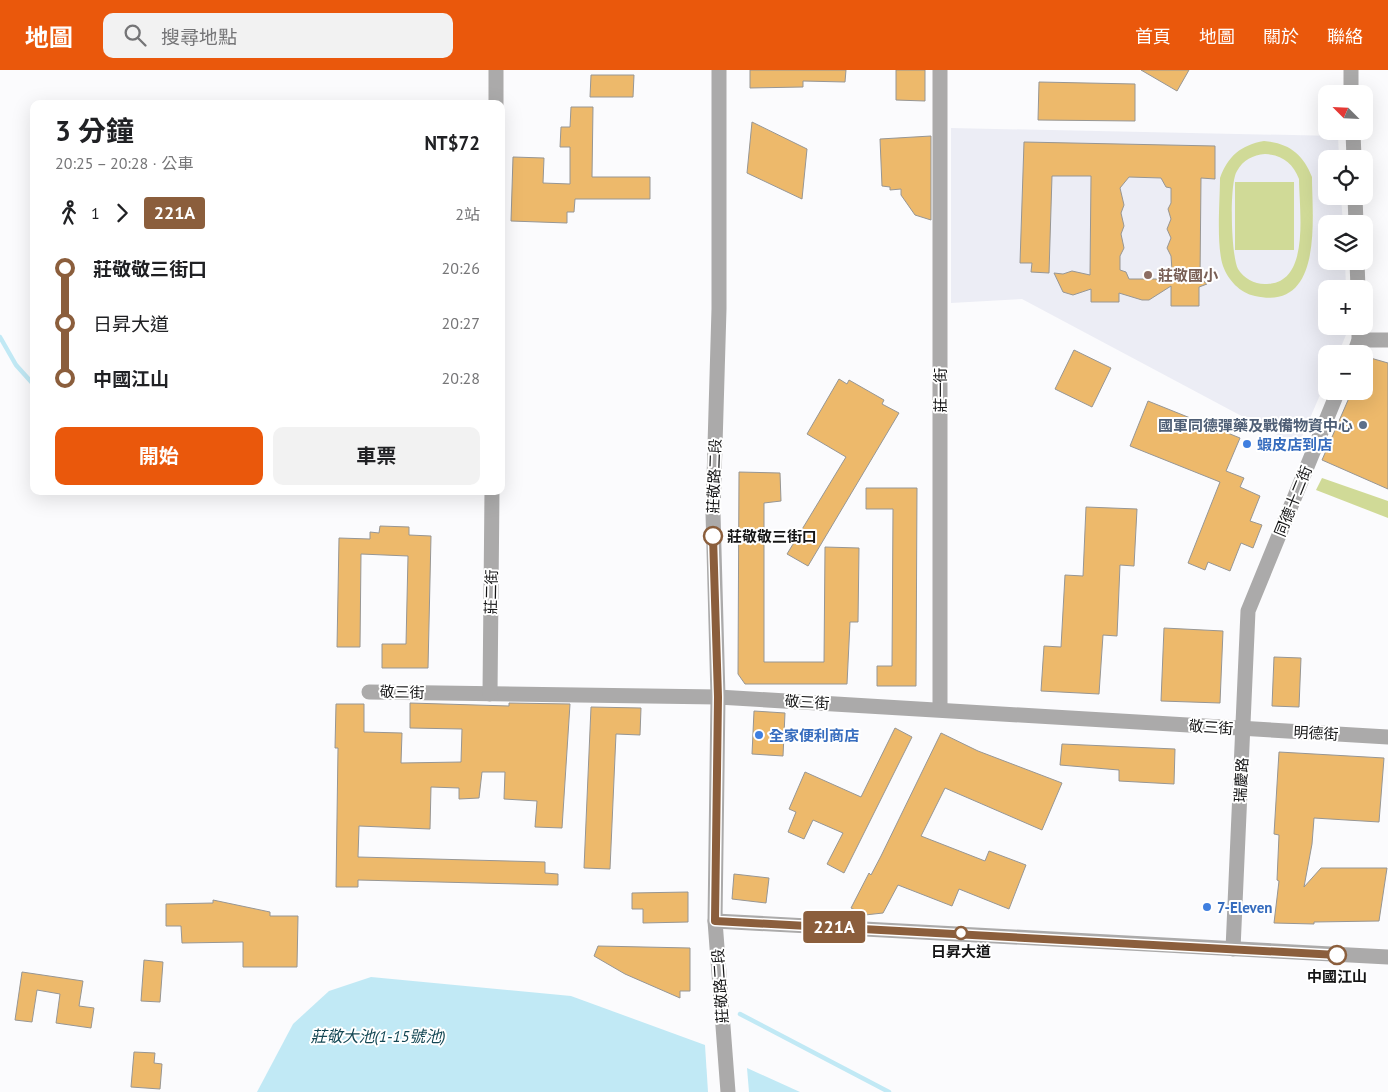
<!DOCTYPE html>
<html lang="zh-TW">
<meta charset="utf-8">
<style>
:root{--surface:#fff;--page:#f2f2f2;--text:#202124;--muted:#757577;--accent:#ea580c}
body{margin:0;font-family:"PT Sans","Noto Sans TC",sans-serif;background:var(--page);color:var(--text);height:100vh;display:flex;flex-direction:column;font-size:19px;white-space:nowrap}
*{box-sizing:border-box;margin:0}
p{font-size:16px;color:var(--muted)}
.icon{flex:none;width:28px;height:28px;fill:none;stroke:currentColor;stroke-width:2;stroke-linecap:round;stroke-linejoin:round}
.map{position:relative;flex:1;overflow:hidden}
.side{position:absolute;left:30px;top:30px;width:475px;height:395px;display:flex;flex-direction:column;background:var(--surface);border-radius:10px;box-shadow:0 5px 20px #0002}
.side>*{flex:none}
.badge{padding:0 10px;border-radius:4px;font-size:18px;line-height:32px}
.needle{width:32px;rotate:294deg}
.tools{position:absolute;left:1318px;top:15px;display:grid;gap:10px}
.tools a{display:grid;place-items:center;width:55px;height:55px;border-radius:10px;background:var(--surface);box-shadow:0 5px 20px #0002;font-size:25px}
.map>.badge{position:absolute;translate:-50% -50%;box-shadow:0 0 0 2px #fff}
.legs{display:flex;align-items:center;gap:8px;height:55px;padding:0 25px;font-size:16px}
.legs p{margin-inline-start:auto}
.overview{display:flex;align-items:center;justify-content:space-between;height:85px;padding:0 25px}
h1{font-size:28px;font-weight:700;line-height:38px}
.action{display:flex;gap:10px;margin-top:auto;padding:10px 25px}
.action a{flex:1;height:58px;border-radius:10px;background:var(--accent);color:#fff;font-size:20px;font-weight:700;line-height:58px;text-align:center}
.action a+a{background:var(--page);color:var(--text)}
ul{padding:0 25px;list-style:none}
li{display:flex;align-items:center;gap:18px;height:55px;font-size:19px}
li i{display:grid;place-items:center;width:8px;height:100%;margin:0 6px;background:currentColor}
li i::after{content:'';width:12px;height:12px;margin:-6px;border:4px solid;border-radius:50%;background:var(--surface)}
li p{margin-inline-start:auto}
li:first-child i{background:linear-gradient(#0000 50%,currentColor 0)}
li:last-child i{background:linear-gradient(currentColor 50%,#0000 0)}
header{display:flex;align-items:center;gap:30px;box-sizing:border-box;height:70px;padding:0 25px;background:var(--accent);color:#fff}
header strong{font-size:24px}
nav{display:flex;gap:28px;margin-inline-start:auto;font-size:18px}
.search{width:350px;height:45px;background:var(--page);display:flex;align-items:center;gap:12px;box-sizing:border-box;padding:0 18px;border-radius:10px;color:var(--muted);font-size:19px}
.map>svg:first-child{display:block}
.built{fill:#ecedf5}
.green{fill:#d0da97;fill-rule:evenodd}
.water{fill:#c1e9f5}
.lines{fill:none;stroke-linecap:round;stroke-linejoin:round}
.stream{stroke:#c1e9f5;stroke-width:4.5}
.building{fill:#edb96b;stroke:#979694;fill-rule:evenodd}
.minor{stroke:#abaaaa;stroke-width:15}
.tertiary{stroke:#abaaaa;stroke-width:15}
.line-1-casing{stroke:#fff;stroke-width:11}
.line-1{stroke:#8b5e3c;stroke-width:8}
.education-dot{fill:#8d6e63;stroke:#fff;stroke-width:2}
.service-dot{fill:#5c6f8a;stroke:#fff;stroke-width:2}
.shop-dot{fill:#3f7fe0;stroke:#fff;stroke-width:2}
.stop-1-dot{fill:#fff;stroke:#8b5e3c;stroke-width:2.5}
.labels{text-anchor:middle;dominant-baseline:central;stroke-width:4;stroke-linejoin:round;paint-order:stroke}
.education-label{font-size:15px;font-weight:bold;fill:#785e54;stroke:#fff;text-anchor:start}
.street-label{font-size:15px;fill:#151516;stroke:#fff}
.service-label{font-size:15px;font-weight:bold;fill:#4e5e75;stroke:#fff;text-anchor:end}
.shop-label{font-size:15px;font-weight:bold;fill:#366cbe;stroke:#fff;text-anchor:start}
.stop-label{font-size:15px;font-weight:bold;fill:#151516;stroke:#fff}
.water-label{font-size:16px;font-style:italic;fill:#134754;stroke:#fff}
</style>
<header>
<strong>地圖</strong>
<div class="search"><svg class="icon" aria-label="search" viewBox="0 0 24 24"><circle cx="10" cy="10" r="6"/><path d="M15 15l6 6"/></svg>搜尋地點</div>
<nav><a>首頁</a><a>地圖</a><a>關於</a><a>聯絡</a></nav>
</header>
<div class="map">
<svg width="1388" height="1022" viewBox="0 0 1388 1022">
<rect width="100%" height="100%" fill="#fbfbfd"/>
<path class="built" d="M951 58 1338 66 1339 89H1326V126H1341L1343 154H1326V191H1345L1346 219H1326V256H1348V260L1338 284H1326V311L1298 376 1022 229 951 233Z"/>
<g class="green">
<path d="M1264 71C1289 73 1303 84 1312 107 1312 147 1324 242 1255 226 1240 223 1228 210 1223 196 1216 175 1220 131 1220 108 1228 86 1241 75 1264 71ZM1265 84C1282 85 1293 93 1299 109 1299 139 1311 213 1267 214 1256 215 1244 209 1238 199 1231 186 1229 113 1237 101 1243 90 1253 85 1265 84Z"/>
<rect x="1235" y="112" width="59" height="68"/>
<path d="M1322 408 1388 431V448L1316 420Z"/>
</g>
<g class="water">
<path d="M371 907 571 926 705 975 708 1022H257L293 954 329 921Z"/>
<path d="M747 998 800 1022H749Z"/>
</g>
<g class="lines">
<g class="stream">
<path d="M0 267 16 295 34 315"/>
<path d="M740 944 889 1022"/>
</g>
</g>
<g class="building">
<path d="M750 0H846L845 12 803 11V17L750 18Z"/>
<path d="M896 0H925V31L896 30Z"/>
<path d="M1141 0H1189L1177 21Z"/>
<path d="M591 5H634L633 27H590Z"/>
<path d="M1039 12 1135 14V51L1038 50Z"/>
<path d="M571 37H593L592 107H650V129H575L574 142H567V153L511 151 513 87 544 88 543 113 570 114V77H560L561 57H570Z"/>
<path d="M752 52 807 79 802 129 747 103Z"/>
<path d="M931 66V150L915 145 901 125V119L890 120V117L882 116 880 69Z"/>
<path d="M1024 72 1215 76V109L1201 108 1200 208 1207 214 1199 217V236H1171V216L1149 230H1142L1119 223V232H1091V219L1073 225 1063 222 1054 203 1063 204 1072 201 1090 205 1091 106H1052L1049 203 1031 202 1032 193H1020ZM1129 107 1161 108 1166 117 1171 118V133L1168 139 1171 149 1167 159 1171 168 1167 178 1171 186 1172 200 1164 204 1162 209H1129L1126 202 1120 200V186L1124 178 1121 164 1124 156 1121 143 1124 135 1120 118Z"/>
<path d="M1074 280 1111 298 1092 337 1055 319Z"/>
<path d="M1367 287 1388 293V419L1322 390 1352 321H1364V295Z"/>
<path d="M839 309 847 314 849 310 884 330 882 334 899 343 808 496 787 484 846 387 807 364Z"/>
<path d="M1148 331 1240 368 1226 401 1244 408 1240 417 1260 426 1250 451 1262 455 1253 478 1241 473 1230 501 1208 492 1205 500 1188 493 1220 412 1130 376Z"/>
<path d="M739 402 780 403 781 431 764 433V592H824L825 477 859 478 858 552H850L847 614H745L738 604Z"/>
<path d="M866 418H917L916 616H877V596H892L893 439H866Z"/>
<path d="M1086 437 1137 439 1134 496 1120 495 1117 566 1103 565 1099 624 1041 621 1044 576 1061 577 1065 505 1083 506Z"/>
<path d="M380 456 409 457V465L431 466 428 598H382V574H406L408 486 361 484 360 577H337L339 468 370 469V462L379 463Z"/>
<path d="M1164 558 1223 561 1220 633 1161 631Z"/>
<path d="M1274 587 1301 588 1299 637 1272 636Z"/>
<path d="M410 633 509 636V633L570 634 562 758 535 757 537 731 504 729 505 702H482L479 728 459 729V718L431 717 430 759 359 756 358 787 545 792V803L558 804V815L358 810V817H336L338 678H335L336 634H364V662L402 663 401 693 461 692 462 659 410 658Z"/>
<path d="M591 637 641 638 640 665 616 664 610 799 584 798Z"/>
<path d="M754 641 785 643 783 686 752 684Z"/>
<path d="M895 658 912 667 844 803 827 794 843 763 813 750 804 769 788 762 796 742 789 739 805 702 861 727Z"/>
<path d="M941 663 978 681 1062 713 1042 760 945 718 921 766 985 791 989 781 1026 795 1009 839 959 819 952 836 898 815 883 843 865 845 851 838 869 803 871 805 881 786Z"/>
<path d="M1062 674 1175 679 1174 714 1119 711V700L1060 695Z"/>
<path d="M1279 682 1384 688 1379 752 1314 748 1312 774 1304 817 1321 798H1387L1379 851 1314 852V854L1274 853 1279 811 1277 810 1279 765 1274 764Z"/>
<path d="M734 804 769 808 766 833 732 829Z"/>
<path d="M688 822V852L643 853V839H632V823Z"/>
<path d="M213 830 270 842V846H298L297 897H243V872L182 873 181 856H166V834L213 833Z"/>
<path d="M598 876 690 878V921H680V928L625 904 594 886Z"/>
<path d="M144 890 163 892 160 932 141 931Z"/>
<path d="M22 902 83 911 79 936 94 938 91 958 56 953 60 924 37 920 32 952 15 950Z"/>
<path d="M134 982 155 983 154 993 162 994 160 1019 131 1017Z"/>
</g>
<g class="lines">
<g class="minor">
<path d="M940 0V639"/>
<path d="M1351 0V24"/>
<path d="M496 34V0"/>
<path d="M1353 61 1354 89"/>
<path d="M1355 126 1356 154"/>
<path d="M1357 191 1358 219"/>
<path d="M1359 270H1388"/>
<path d="M1354 284 1359 270V256"/>
<path d="M369 622 718 627 1388 667"/>
<path d="M490 624 492 421"/>
<path d="M715 851 1388 887"/>
<path d="M1233 879 1248 541 1338 321"/>
</g>
<path class="tertiary" d="M719 0V239L713 443 718 627 715 851 728 1022"/>
</g>
<g class="lines">
<defs>
<path id="line-1" d="M713 466 718 627 715 851 1337 885"/>
</defs>
<use href="#line-1" class="line-1-casing"/>
<use href="#line-1" class="line-1"/>
</g>
<circle class="education-dot" cx="1148" cy="205" r="5"/>
<circle class="service-dot" cx="1363" cy="355" r="5"/>
<g class="shop-dot">
<circle cx="1247" cy="374" r="5"/>
<circle cx="759" cy="665" r="5"/>
<circle cx="1207" cy="837" r="5"/>
</g>
<g class="stop-1-dot">
<circle cx="713" cy="466" r="9"/>
<circle cx="961" cy="863" r="6"/>
<circle cx="1337" cy="885" r="9"/>
</g>
<g class="labels">
<g class="education-label">
<text x="1158" y="205">莊敬國小</text>
</g>
<g class="street-label">
<text transform="translate(940 320) rotate(-90)">莊一街</text>
<text transform="translate(714 406) rotate(-88)">莊敬路二段</text>
<text transform="translate(1293 431) rotate(-68)">同德十二街</text>
<text transform="translate(491 522) rotate(-89)">莊二街</text>
<text transform="translate(402 622) rotate(1)">敬三街</text>
<text transform="translate(807 632) rotate(3)">敬三街</text>
<text transform="translate(1211 657) rotate(4)">敬三街</text>
<text transform="translate(1316 663) rotate(3)">明德街</text>
<text transform="translate(1241 710) rotate(-87)">瑞慶路</text>
<text transform="translate(720 916) rotate(-94)">莊敬路二段</text>
</g>
<g class="service-label">
<text x="1353" y="355">國軍同德彈藥及戰備物資中心</text>
</g>
<g class="shop-label">
<text x="1257" y="374">蝦皮店到店</text>
<text x="769" y="665">全家便利商店</text>
<text x="1217" y="837">7-Eleven</text>
</g>
<g class="stop-label">
<text x="727" y="466" text-anchor="start">莊敬敬三街口</text>
<text x="961" y="881">日昇大道</text>
<text x="1337" y="906">中國江山</text>
</g>
<g class="water-label">
<text x="378" y="966">莊敬大池(1-15號池)</text>
</g>
</g>
</svg>
<div class="tools">
<a><svg class="needle" viewBox="-14 -14 28 28"><path d="M0-13l5 13h-10z" fill="#e53935"/><path d="M0 13l5-13h-10z" fill="#757577"/></svg></a>
<a><svg class="icon" aria-label="locate" viewBox="0 0 24 24"><circle cx="12" cy="12" r="6"/><path d="M12 2v4M12 18v4M2 12h4M18 12h4"/></svg></a>
<a><svg class="icon" aria-label="layers" viewBox="0 0 24 24"><path d="M12 4l9 5-9 5-9-5zM3 14l9 5 9-5"/></svg></a>
<a>+</a>
<a>−</a>
</div>
<b class="badge" style="left:834px;top:857px;background:#8b5e3c;color:#fff">221A</b>
<section class="side">
<div class="overview"><div><h1>3 分鐘</h1><p>20:25 – 20:28 · 公車</p></div><b>NT$72</b></div>
<div class="legs"><svg class="icon" aria-label="walk" viewBox="0 0 24 24"><circle cx="13" cy="4" r="2"/><path d="M13 8l-2 6 4 7M11 14l-3 7M7 12l3-4h3l4 4"/></svg>1<svg class="icon" aria-label="forward" viewBox="0 0 24 24"><path d="M9 5l7 7-7 7"/></svg><b class="badge" style="background:#8b5e3c;color:#fff">221A</b><p>2站</p></div>
<ul>
<li><i style="color:#8b5e3c"></i><b>莊敬敬三街口</b><p>20:26</p></li>
<li><i style="color:#8b5e3c"></i><span>日昇大道</span><p>20:27</p></li>
<li><i style="color:#8b5e3c"></i><b>中國江山</b><p>20:28</p></li>
</ul>
<div class="action"><a>開始</a><a>車票</a></div>
</section>
</div>
